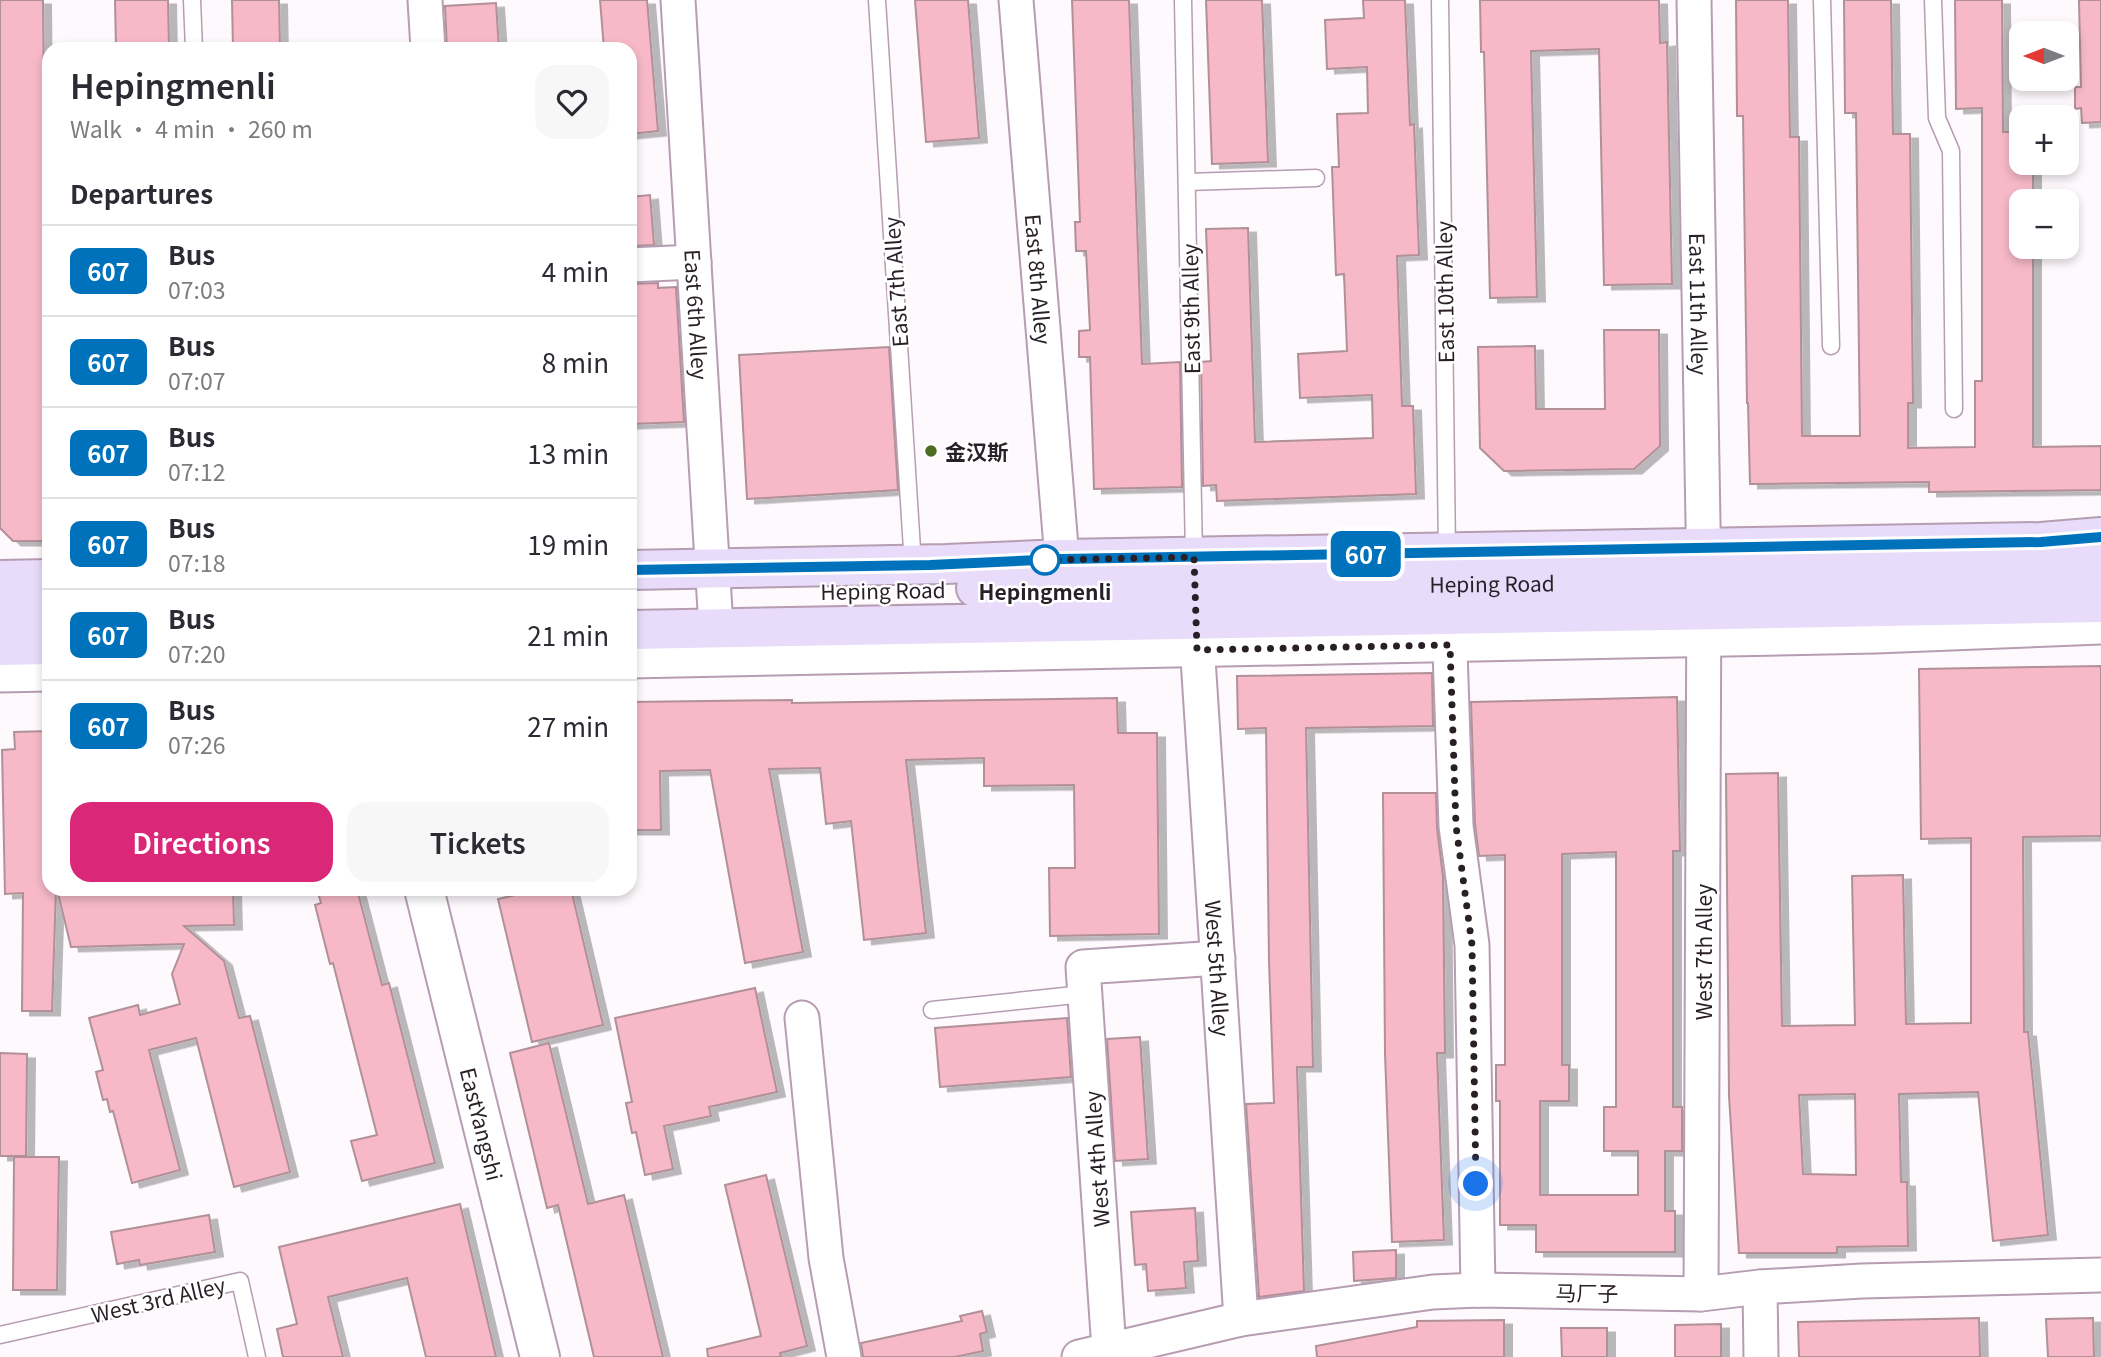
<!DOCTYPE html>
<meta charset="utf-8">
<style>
:root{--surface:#fff;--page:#f7f7f7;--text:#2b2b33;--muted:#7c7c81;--line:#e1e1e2;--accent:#db2777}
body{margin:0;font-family:Georgia,"Noto Sans SC",serif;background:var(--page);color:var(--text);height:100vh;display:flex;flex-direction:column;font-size:26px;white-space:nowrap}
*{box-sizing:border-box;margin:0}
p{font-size:23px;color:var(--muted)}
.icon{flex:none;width:38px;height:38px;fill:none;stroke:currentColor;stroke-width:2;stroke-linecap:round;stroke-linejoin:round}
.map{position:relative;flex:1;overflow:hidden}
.drawer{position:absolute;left:42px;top:42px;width:595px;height:854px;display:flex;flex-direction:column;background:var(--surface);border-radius:21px;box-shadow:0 4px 10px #0003}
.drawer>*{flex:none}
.badge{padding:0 14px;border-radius:10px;font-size:24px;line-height:46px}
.needle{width:46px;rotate:270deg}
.tools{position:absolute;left:2009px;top:21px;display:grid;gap:14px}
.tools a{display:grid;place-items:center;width:70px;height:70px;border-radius:14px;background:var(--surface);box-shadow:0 4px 10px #0003;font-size:35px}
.you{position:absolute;width:35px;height:35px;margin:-18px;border:5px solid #fff;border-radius:50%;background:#1a73e8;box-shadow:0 0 0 10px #1a73e833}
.map>.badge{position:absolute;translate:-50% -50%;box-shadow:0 0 0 4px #fff}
h2{padding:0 28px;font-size:26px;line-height:63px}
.round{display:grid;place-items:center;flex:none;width:74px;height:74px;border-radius:21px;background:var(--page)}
.head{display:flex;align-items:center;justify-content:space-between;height:119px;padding:0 28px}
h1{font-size:33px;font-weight:600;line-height:52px}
.primary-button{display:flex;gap:14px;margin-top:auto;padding:14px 28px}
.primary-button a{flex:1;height:80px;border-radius:21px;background:var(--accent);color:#fff;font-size:28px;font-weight:600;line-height:80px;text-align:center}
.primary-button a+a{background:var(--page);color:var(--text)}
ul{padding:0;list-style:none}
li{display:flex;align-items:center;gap:21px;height:91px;padding:0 28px;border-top:2px solid var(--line)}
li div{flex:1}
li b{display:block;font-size:26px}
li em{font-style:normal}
li .badge{min-width:77px;font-weight:700;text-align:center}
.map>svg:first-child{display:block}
.building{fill:#f7b9c8;stroke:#b19098;stroke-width:2;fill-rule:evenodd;filter:url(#shadow)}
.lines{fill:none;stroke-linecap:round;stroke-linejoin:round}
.service-casing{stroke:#b69db2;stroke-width:19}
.minor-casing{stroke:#b69db2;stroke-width:37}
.tertiary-casing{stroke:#b69db2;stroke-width:42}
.secondary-casing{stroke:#b69db2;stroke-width:42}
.service{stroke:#fff;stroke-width:16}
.minor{stroke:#fff;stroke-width:33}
.tertiary{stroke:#fff;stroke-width:38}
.secondary{stroke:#e8dcfa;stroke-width:38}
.line-casing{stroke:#fff;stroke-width:16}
.line{stroke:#0072bc;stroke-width:10}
.walk{stroke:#281f27;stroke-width:7;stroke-dasharray:0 12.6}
.poi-dot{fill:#4d6d23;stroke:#fff;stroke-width:2.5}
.stop-dot{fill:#fff;stroke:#0072bc;stroke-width:3.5}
.labels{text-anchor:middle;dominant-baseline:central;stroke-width:5;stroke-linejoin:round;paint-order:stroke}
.street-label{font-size:21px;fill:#281f27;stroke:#fff}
.poi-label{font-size:21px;font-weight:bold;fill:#281f27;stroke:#fff;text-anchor:start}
.stop-label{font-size:21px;font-weight:bold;fill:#281f27;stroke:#fff}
</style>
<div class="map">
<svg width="2101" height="1357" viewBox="0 0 2101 1357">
<defs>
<filter id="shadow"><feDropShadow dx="8" dy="4.5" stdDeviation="0" flood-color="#0004"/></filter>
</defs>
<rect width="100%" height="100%" fill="#fef9fd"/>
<g class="building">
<path d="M0 0H43L45 211H43L44 384H49V541H13L0 528Z"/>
<path d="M115 0H168L169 49H116Z"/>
<path d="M232 0H279L280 49H233Z"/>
<path d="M600 0H647L658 131 630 134V49H604Z"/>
<path d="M915 0H968L979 138 926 142Z"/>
<path d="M1072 0H1129L1142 364 1180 362 1182 487 1094 489 1090 357H1079V331L1090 330 1086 251H1076L1075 222H1080Z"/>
<path d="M1206 0H1262L1268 162 1212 164Z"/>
<path d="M1363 0H1405L1410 125 1414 124 1419 255 1397 256 1402 406H1413L1416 494 1217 501 1216 485 1203 486 1201 362 1211 361 1206 229 1248 228 1255 442 1373 438 1372 395 1300 398 1298 354 1347 351 1344 274 1336 275 1332 167H1339L1337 114 1368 113 1367 67 1327 69 1325 20 1364 18Z"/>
<path d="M1480 0H1659L1660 43 1667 42 1672 284 1604 285 1599 49 1531 51 1537 297 1490 298 1484 52H1481Z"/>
<path d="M1736 0H1788L1790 137H1799L1802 436H1860L1856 113H1845L1844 0H1891L1893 134H1910L1913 403H1908V448L1975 447V381H1982V108L1956 109 1955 0H2002L2003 132H2021V163H2033V201H2021V247H2033V447L2101 446V490L1929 492V482L1750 484 1748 403H1747L1743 116H1737Z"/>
<path d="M2079 0H2101V122L2082 123 2081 108 2075 109V87H2081Z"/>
<path d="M496 3 499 49H447L445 6Z"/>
<path d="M650 195 654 245 630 246V197Z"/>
<path d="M658 283V288L676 287 684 422 630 424V284Z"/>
<path d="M1604 330H1659L1660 446 1634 469 1504 471 1480 448 1478 347 1535 346 1536 409H1605Z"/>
<path d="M889 347 898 490 747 499 739 355Z"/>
<path d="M2101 666V836L2023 837 2024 1032H2028L2048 1235 1993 1241 1978 1092 1899 1094 1901 1182H1907L1908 1246 1837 1247V1253H1739L1729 1096 1726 774 1778 773 1782 1026 1855 1025 1852 876 1903 875 1906 1024 1971 1023V838L1921 839 1919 669ZM1855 1094 1856 1175 1803 1174 1799 1095Z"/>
<path d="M1432 673 1433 726 1306 728 1313 1067H1297L1304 1291 1259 1297 1246 1104 1274 1103 1269 961 1266 728 1238 729 1237 676Z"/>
<path d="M1677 697 1680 851H1673V1107H1682V1151H1665V1211H1675V1252H1536V1225H1500V1101H1496V1065H1505V855L1479 856 1475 824 1471 702ZM1616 852V1107H1604V1151H1638V1195H1540V1101H1569V1065H1562V854Z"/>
<path d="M1117 698 1118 733H1157L1159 934 1050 936 1049 868H1075L1074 785 984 786V758L906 760 926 933 864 940 851 821 826 824 820 768 769 769 803 952 745 963 710 770 660 771 661 830H630V702L792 700V703Z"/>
<path d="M49 731V889H56L52 1011H22L23 893 5 894 2 750 15 749 14 732Z"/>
<path d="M1383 793H1436L1437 828 1443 877 1445 1053H1437L1444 1240 1392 1242 1385 1054Z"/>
<path d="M57 889H233L234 925 184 926 224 961 239 1018 250 1016 290 1172 234 1187 196 1038 149 1050 180 1170 132 1183 113 1111 110 1112 107 1099 103 1100 96 1072 103 1070 89 1018 138 1005 140 1015 180 1004 172 974 184 944 71 947Z"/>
<path d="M317 889H357L382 985 389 983 435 1163 362 1181 351 1141 377 1135 333 963 330 964 315 905 321 903Z"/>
<path d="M542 889H571L603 1025 532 1042 498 899Z"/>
<path d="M755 988 777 1092 709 1107 711 1116 664 1126 673 1169 645 1175 636 1132 632 1133 626 1103 632 1102 615 1018Z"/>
<path d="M1067 1018 1071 1077 940 1087 935 1028Z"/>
<path d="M1140 1037 1148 1159 1115 1161 1107 1039Z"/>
<path d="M549 1043 588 1204 624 1195 663 1357H594L558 1205 547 1208 510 1053Z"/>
<path d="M0 1053 27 1054 26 1156H0Z"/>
<path d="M14 1157H59L57 1290H13Z"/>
<path d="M766 1175 807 1346 780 1353 781 1357H708L707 1349 761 1336 725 1185Z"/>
<path d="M460 1204 496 1357H426L407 1278 328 1297 343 1357H283L277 1329 297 1324 279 1247Z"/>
<path d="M1195 1208 1198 1261 1184 1262 1186 1288 1148 1291 1146 1264 1135 1265 1131 1212Z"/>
<path d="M209 1215 215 1252 140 1265 139 1260 117 1264 111 1232Z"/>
<path d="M1396 1250V1278L1354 1281 1353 1252Z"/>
<path d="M982 1311 987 1332 980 1334 983 1351 955 1357H863L861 1343 962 1321 960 1316Z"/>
<path d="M1979 1318 1980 1357H1799L1798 1322Z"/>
<path d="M2093 1318 2094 1357H2048L2046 1319Z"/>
<path d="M1504 1320V1357H1317L1316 1346 1417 1327V1321Z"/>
<path d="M1721 1324V1357H1675V1325Z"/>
<path d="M1561 1328H1607V1357H1562Z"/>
</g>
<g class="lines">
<defs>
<g id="service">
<path d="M192 0 194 49"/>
<path d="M877 0 913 565"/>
<path d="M1183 0 1194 556"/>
<path d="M1440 0 1447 553"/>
<path d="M1822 0 1831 346"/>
<path d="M1933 0 1937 118 1951 151 1954 409"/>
<path d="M1187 182 1316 178"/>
<path d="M932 1010 1084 994"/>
<path d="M0 1335 240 1281 257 1357"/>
</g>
<g id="minor">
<path d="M425 0 428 49"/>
<path id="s1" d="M678 0 716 627"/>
<path id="s2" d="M1016 0 1062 559"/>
<path id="s3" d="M1694 0 1704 581 1701 1294"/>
<path d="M630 265 694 262"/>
<path d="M1449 622 1456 826 1472 945 1478 1290"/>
<path id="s4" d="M1196 628 1241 1319"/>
<path d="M630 661 1876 636 2101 627"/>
<path d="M0 675 49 674"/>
<path d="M802 1018 826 1258 844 1357"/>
<path d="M1760 1287 1761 1357"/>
<path d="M1109 1350 1083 967 1218 958"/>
<path d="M1079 1357 1241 1319 1433 1292 1478 1290 1701 1294 1760 1287 1862 1281 2101 1275"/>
</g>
<g id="tertiary">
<path id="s5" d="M424 889 540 1357"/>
</g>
<g id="secondary">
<path d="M630 570 946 564 1062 559 2041 542 2101 537"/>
<path d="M0 580 49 579"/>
<path id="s6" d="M976 588 1704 581 2065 574 2101 571"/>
<path d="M0 613 49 611"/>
<path d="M630 630 2101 603"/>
<path d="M0 646 49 645"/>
</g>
</defs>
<use href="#service" class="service-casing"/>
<use href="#minor" class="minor-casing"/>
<use href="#tertiary" class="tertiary-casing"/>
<use href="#secondary" class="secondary-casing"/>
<use href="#service" class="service"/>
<use href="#minor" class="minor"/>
<use href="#tertiary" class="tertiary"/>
<use href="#secondary" class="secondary"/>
</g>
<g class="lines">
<defs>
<path id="line" d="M630 570 930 565 1062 559 2041 542 2101 537"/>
</defs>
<use href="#line" class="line-casing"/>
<use href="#line" class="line"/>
<path class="walk" d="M1045 560H1039L1194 557 1197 650 1450 645 1456 826 1472 945 1476 1184"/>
</g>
<circle class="poi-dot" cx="931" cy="451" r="7"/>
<circle class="stop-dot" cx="1045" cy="560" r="14"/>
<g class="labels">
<g class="street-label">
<text stroke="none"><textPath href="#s2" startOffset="280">East 8th Alley</textPath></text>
<text transform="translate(895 282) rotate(-94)">East 7th Alley</text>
<text transform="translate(1444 292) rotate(-91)">East 10th Alley</text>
<text stroke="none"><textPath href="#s3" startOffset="304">East 11th Alley</textPath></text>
<text transform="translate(1190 309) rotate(-91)">East 9th Alley</text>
<text stroke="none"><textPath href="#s1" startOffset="315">East 6th Alley</textPath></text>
<text stroke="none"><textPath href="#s6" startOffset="516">Heping Road</textPath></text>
<text transform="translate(883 590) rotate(-1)">Heping Road</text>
<text transform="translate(1703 952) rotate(-90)">West 7th Alley</text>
<text stroke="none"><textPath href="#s4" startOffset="341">West 5th Alley</textPath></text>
<text stroke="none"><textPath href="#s5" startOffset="242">EastYangshi</textPath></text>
<text transform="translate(1096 1159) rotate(-94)">West 4th Alley</text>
<text transform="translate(1587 1292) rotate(1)">马厂子</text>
<text transform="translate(158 1299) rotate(-13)">West 3rd Alley</text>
</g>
<g class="poi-label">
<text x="945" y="451">金汉斯</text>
</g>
<g class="stop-label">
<text x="1045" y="591">Hepingmenli</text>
</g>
</g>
</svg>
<div class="tools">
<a><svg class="needle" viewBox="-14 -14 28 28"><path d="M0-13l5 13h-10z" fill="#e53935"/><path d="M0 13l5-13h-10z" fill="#7c7c81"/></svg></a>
<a>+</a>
<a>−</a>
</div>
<div class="you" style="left:1476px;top:1184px"></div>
<b class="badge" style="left:1366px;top:554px;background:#0072bc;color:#fff">607</b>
<section class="drawer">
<div class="head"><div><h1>Hepingmenli</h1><p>Walk · 4 min · 260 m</p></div><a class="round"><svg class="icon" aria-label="heart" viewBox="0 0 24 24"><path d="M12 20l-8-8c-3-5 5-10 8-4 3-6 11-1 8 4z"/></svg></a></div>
<h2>Departures</h2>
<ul>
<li><span class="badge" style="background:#0072bc;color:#fff">607</span><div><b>Bus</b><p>07:03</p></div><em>4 min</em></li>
<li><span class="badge" style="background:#0072bc;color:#fff">607</span><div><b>Bus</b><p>07:07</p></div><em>8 min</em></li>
<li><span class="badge" style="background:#0072bc;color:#fff">607</span><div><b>Bus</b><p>07:12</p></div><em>13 min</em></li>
<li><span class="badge" style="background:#0072bc;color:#fff">607</span><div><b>Bus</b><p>07:18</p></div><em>19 min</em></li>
<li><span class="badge" style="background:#0072bc;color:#fff">607</span><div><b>Bus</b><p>07:20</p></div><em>21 min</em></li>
<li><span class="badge" style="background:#0072bc;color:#fff">607</span><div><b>Bus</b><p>07:26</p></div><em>27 min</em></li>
</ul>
<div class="primary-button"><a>Directions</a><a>Tickets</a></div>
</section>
</div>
